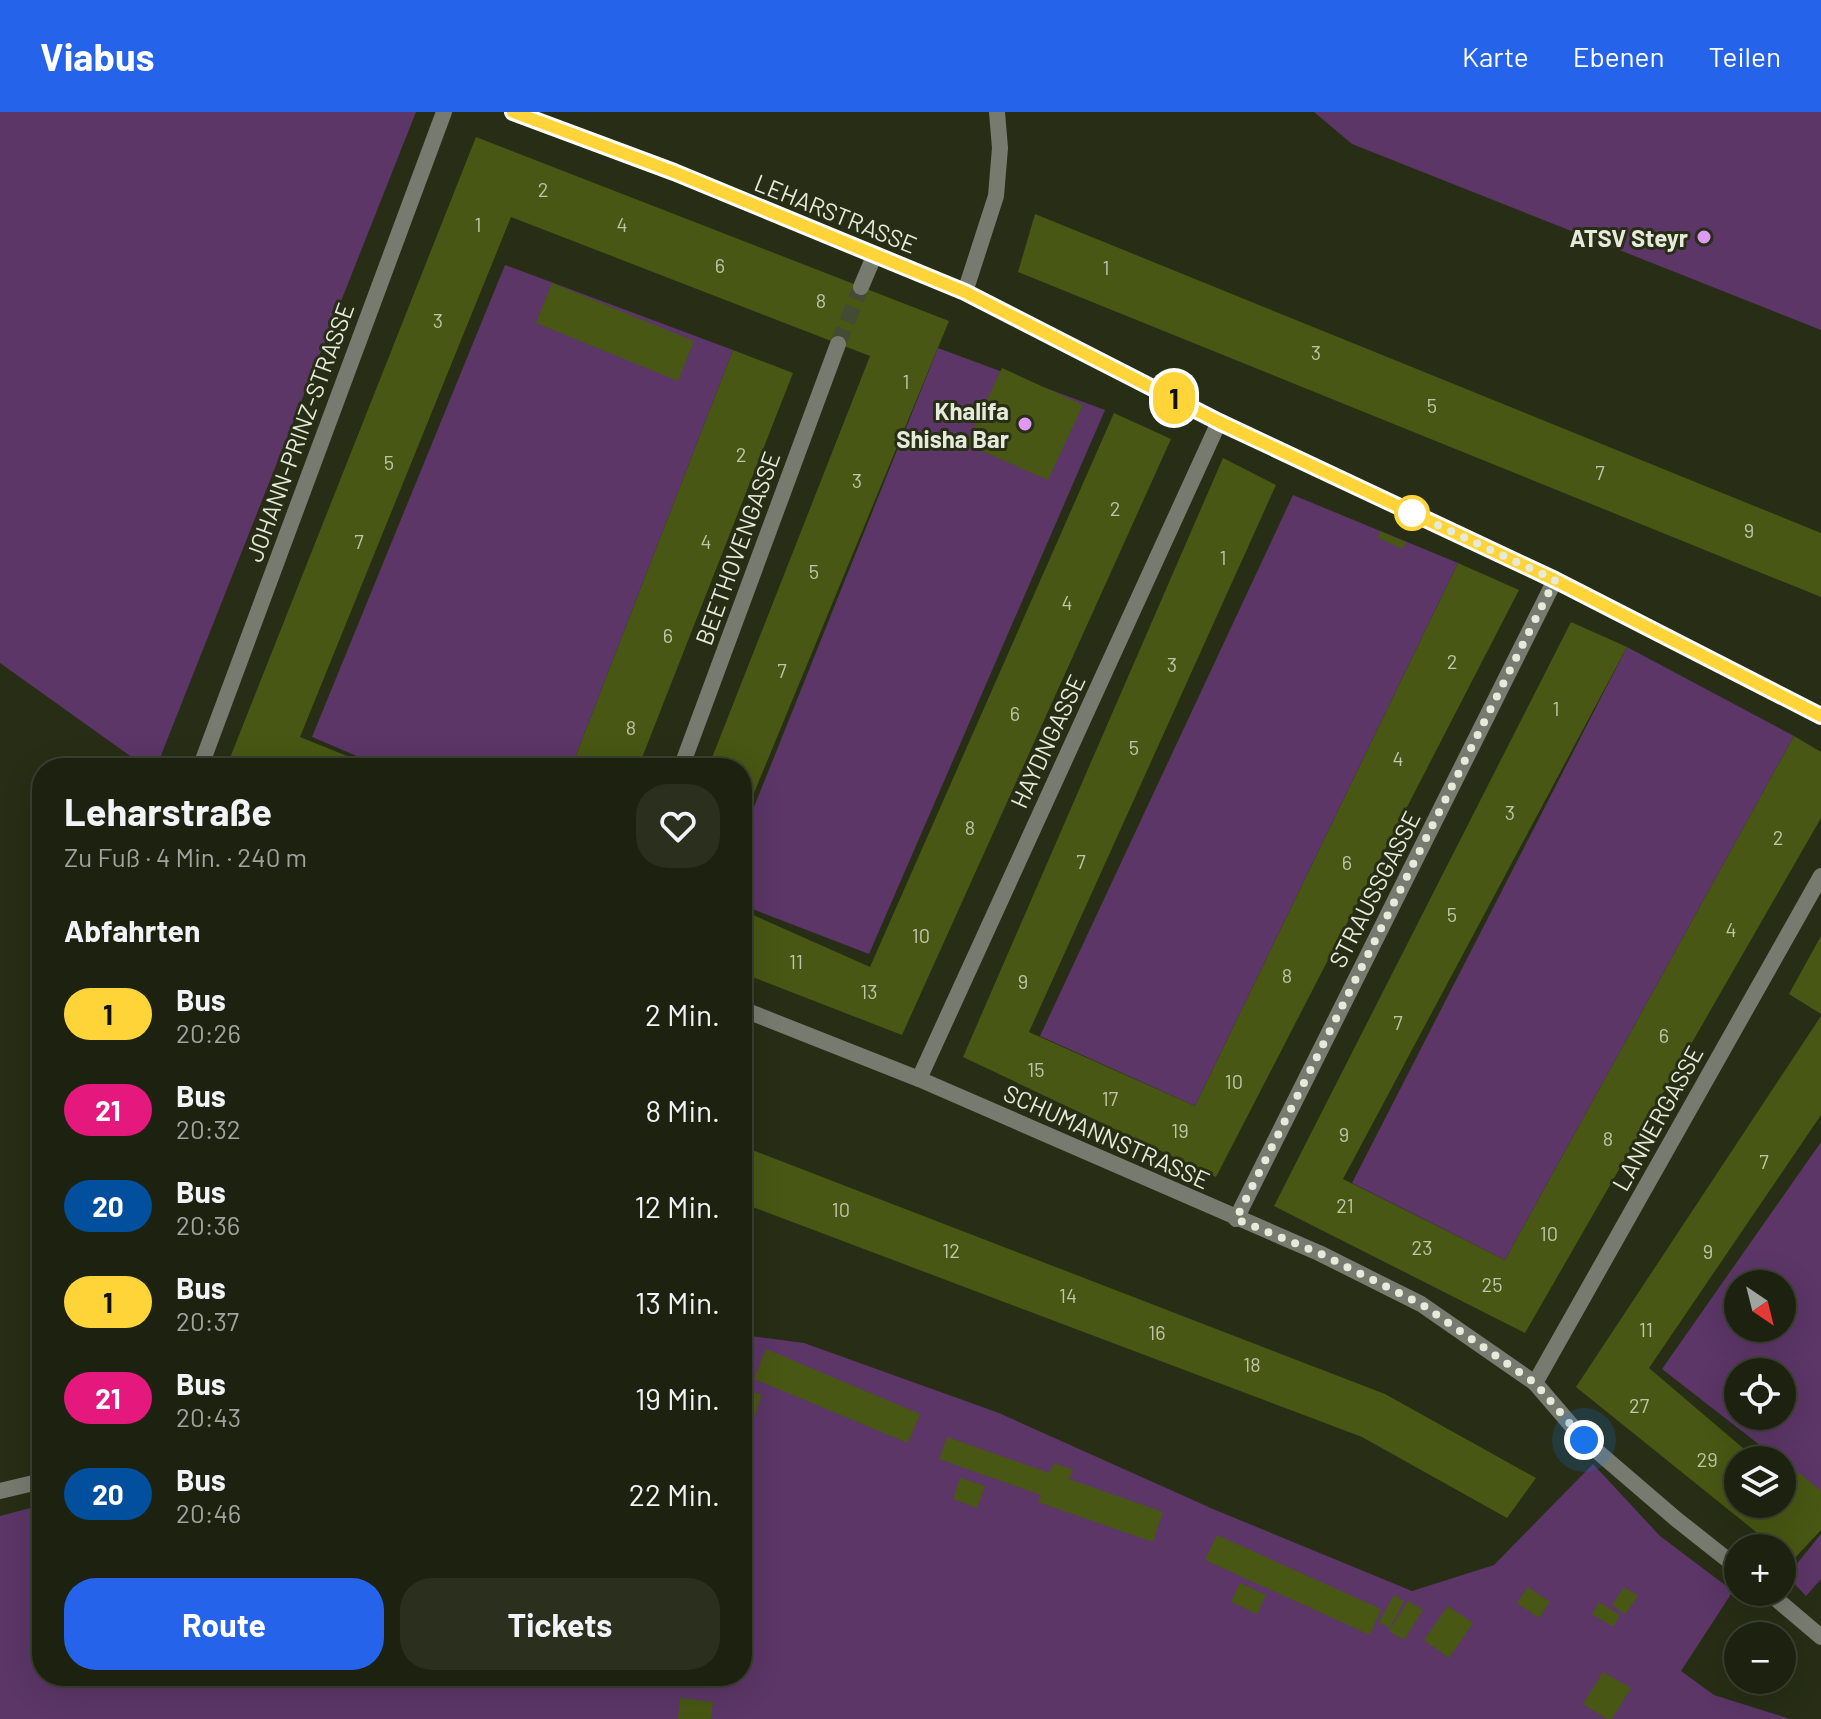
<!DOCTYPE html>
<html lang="de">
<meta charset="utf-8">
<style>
:root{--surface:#1d2210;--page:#2a2f1e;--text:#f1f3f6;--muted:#a0a49f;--line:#3b3f30;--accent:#2563eb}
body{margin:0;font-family:Barlow,sans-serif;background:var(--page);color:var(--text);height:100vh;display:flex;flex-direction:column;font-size:30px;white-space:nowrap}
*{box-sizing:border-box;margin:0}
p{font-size:26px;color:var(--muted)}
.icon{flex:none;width:44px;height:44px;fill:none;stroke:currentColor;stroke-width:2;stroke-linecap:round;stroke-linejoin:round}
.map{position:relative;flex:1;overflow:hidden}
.panel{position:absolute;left:32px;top:646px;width:720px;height:928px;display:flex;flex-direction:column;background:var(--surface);border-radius:32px;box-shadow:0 8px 32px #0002,0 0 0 2px var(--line)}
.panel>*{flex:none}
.badge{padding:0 16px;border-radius:26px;font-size:28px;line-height:52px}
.needle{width:52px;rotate:145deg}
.controls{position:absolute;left:1724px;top:1158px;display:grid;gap:16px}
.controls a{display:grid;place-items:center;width:72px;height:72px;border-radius:50%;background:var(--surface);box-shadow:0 8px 32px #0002,0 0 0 2px var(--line);font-size:40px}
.you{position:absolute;width:40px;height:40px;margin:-20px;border:6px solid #fff;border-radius:50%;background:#1a73e8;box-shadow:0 0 0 12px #1a73e833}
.map>.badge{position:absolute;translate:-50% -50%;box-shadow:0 0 0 4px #fff}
h2{padding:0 32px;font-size:30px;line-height:72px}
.round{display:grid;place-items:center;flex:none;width:84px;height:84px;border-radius:32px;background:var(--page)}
.summary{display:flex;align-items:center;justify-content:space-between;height:136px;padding:0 32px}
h1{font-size:38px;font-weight:700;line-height:60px}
.cta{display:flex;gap:16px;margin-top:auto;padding:16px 32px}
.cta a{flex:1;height:92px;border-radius:32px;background:var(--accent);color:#fff;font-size:32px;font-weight:700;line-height:92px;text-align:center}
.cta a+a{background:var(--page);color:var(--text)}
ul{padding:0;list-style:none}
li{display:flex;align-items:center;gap:24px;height:96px;padding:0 32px}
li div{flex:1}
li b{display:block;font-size:30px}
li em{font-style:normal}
li .badge{min-width:88px;font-weight:700;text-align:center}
header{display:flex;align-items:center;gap:48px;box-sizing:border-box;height:112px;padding:0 40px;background:var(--accent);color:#fff}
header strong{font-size:38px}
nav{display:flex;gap:44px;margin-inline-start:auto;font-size:28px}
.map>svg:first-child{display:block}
.green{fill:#5b3667;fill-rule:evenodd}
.building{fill:#485713}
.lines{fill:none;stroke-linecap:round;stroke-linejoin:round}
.minor-tunnel{stroke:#444a33;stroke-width:16;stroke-dasharray:16 8;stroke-linecap:butt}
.minor{stroke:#777b6f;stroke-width:16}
.line-casing{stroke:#fff;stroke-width:18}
.line{stroke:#ffd439;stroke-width:12}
.walk{stroke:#e5eada;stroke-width:8;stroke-dasharray:0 14.4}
.poi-dot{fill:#dd99f3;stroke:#272e15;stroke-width:3}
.stop-dot{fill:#fff;stroke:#ffd439;stroke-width:4}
.labels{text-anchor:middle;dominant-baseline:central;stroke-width:6;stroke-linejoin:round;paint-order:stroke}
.number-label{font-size:20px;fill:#bec5a8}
.street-label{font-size:24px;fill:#e5eada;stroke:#272e15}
.poi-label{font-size:24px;font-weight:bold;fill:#e5eada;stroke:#272e15;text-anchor:end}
</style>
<header>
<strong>Viabus</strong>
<nav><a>Karte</a><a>Ebenen</a><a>Teilen</a></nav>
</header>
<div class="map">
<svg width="1821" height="1607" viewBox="0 0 1821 1607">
<rect width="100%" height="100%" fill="#272e15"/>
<g class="green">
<path d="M0 0H416L156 656H147L0 551Z"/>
<path d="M1314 0H1821V218L1352 32Z"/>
<path d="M505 153 733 238 571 656H385L312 625Z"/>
<path d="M938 236 1105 298 869 842 742 793V725Z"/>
<path d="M1293 383 1458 451 1195 994 1040 924Z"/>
<path d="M1627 535 1794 624 1505 1148 1352 1071Z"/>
<path d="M1821 1030V1381L1782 1351V1348H1779L1662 1257ZM1738 1172H1782V1216H1738ZM1738 1260H1782V1304H1738Z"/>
<path d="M742 1223 804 1231 999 1301 1213 1397 1412 1479 1494 1453 1593 1352 1660 1424 1733 1479 1681 1559 1714 1583 1790 1607H0V1404L42 1393V1564H742Z"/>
<path d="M1821 1422V1467L1806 1484 1787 1464Z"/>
</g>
<g class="building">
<path d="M476 25 949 209 742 710V656H708L870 244 511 105 300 625 377 656H226Z"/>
<path d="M1035 102 1821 421V485L1018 160Z"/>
<path d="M552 171 694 229 678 269 536 211Z"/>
<path d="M733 238 793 261 638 656H571Z"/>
<path d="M1002 256 1083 293 1048 368 966 332Z"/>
<path d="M1114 301 1171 327 902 923 742 861V798L870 855Z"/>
<path d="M1223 346 1276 373 1029 920 1195 994 1458 451 1519 478 1216 1065 963 945Z"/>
<path d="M1380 419 1406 430 1403 437 1378 426Z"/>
<path d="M1571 510 1627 535 1343 1067 1505 1148 1794 624 1821 640V706L1525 1221 1274 1094Z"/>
<path d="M1821 824V902L1789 882Z"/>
<path d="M1821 904V1003L1649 1256 1757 1348H1738V1392H1782V1369L1787 1373 1799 1361 1821 1379V1418L1792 1449 1782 1441V1436H1776L1576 1275Z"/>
<path d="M742 1034 1385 1282 1536 1366 1507 1406 1362 1325 742 1091Z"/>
<path d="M766 1237 920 1302 908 1331 754 1267Z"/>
<path d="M744 1277 762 1283 750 1317 742 1314Z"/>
<path d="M947 1325 1049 1361 1054 1351 1073 1358 1069 1367 1163 1400 1153 1430 1038 1390 1041 1383 939 1347Z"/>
<path d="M960 1366 985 1374 977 1396 953 1387Z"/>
<path d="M1217 1423 1381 1497 1370 1523 1205 1448Z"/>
<path d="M1240 1471 1266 1483 1257 1502 1231 1490Z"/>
<path d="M1528 1475 1550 1490 1539 1506 1517 1491Z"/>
<path d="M1624 1475 1638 1484 1625 1502 1612 1493Z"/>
<path d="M1394 1483 1404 1489 1390 1516 1379 1510Z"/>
<path d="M1408 1489 1423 1498 1404 1528 1389 1519Z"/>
<path d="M1599 1490 1620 1503 1613 1515 1592 1502Z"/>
<path d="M1448 1494 1473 1511 1449 1546 1424 1528Z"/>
<path d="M1603 1560 1631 1576 1612 1607H1607L1583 1592Z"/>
<path d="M680 1586 713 1590 711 1607H678Z"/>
</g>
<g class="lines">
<path class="minor-tunnel" d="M838 232 861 175"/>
<g class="minor">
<path d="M513 0 674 60 965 180 1219 310 1555 468 1821 604"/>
<path d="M861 175 875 142"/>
<path d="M965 180 996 84 1000 36 997 0"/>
<path d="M200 656 444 0"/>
<path d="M681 656 838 232"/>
<path d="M742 897 919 967 1319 1141 1421 1192 1535 1271 1584 1328 1676 1407 1738 1456"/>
<path d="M919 967 1219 310"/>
<path d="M1236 1107 1555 468"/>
<path d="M1535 1271 1821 764"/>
<path d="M0 1379 42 1369"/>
<path d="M1768 1480 1821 1525"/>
</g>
</g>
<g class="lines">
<defs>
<path id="line" d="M513 0 674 60 965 180 1219 310 1555 468 1821 604"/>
</defs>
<use href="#line" class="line-casing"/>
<use href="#line" class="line"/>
<path class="walk" d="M1412 401 1555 468 1236 1107 1319 1141 1421 1192 1535 1271 1584 1328"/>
</g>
<g class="poi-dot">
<circle cx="1704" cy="125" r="8"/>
<circle cx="1025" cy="312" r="8"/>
</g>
<circle class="stop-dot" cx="1412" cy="401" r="16"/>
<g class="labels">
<g class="number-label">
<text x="543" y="77">2</text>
<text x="478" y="112">1</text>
<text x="622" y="112">4</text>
<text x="720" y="153">6</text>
<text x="1106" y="155">1</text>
<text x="821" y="188">8</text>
<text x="438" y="208">3</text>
<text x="1316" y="240">3</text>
<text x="906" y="269">1</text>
<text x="1432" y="293">5</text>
<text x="741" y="342">2</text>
<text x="389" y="350">5</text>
<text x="1600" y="360">7</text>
<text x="857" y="368">3</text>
<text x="1115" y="396">2</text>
<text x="1749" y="418">9</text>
<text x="359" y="429">7</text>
<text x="706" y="429">4</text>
<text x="1223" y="445">1</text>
<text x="814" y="459">5</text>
<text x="1067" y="490">4</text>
<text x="668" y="523">6</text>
<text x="1452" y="549">2</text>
<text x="1172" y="552">3</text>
<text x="782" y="558">7</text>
<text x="1556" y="596">1</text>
<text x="1015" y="601">6</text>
<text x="631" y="615">8</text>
<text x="1134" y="635">5</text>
<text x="1398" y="646">4</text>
<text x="1510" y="700">3</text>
<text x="970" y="715">8</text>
<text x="1778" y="725">2</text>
<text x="1081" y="749">7</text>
<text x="1347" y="750">6</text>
<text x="1452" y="802">5</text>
<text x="1731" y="817">4</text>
<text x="921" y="823">10</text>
<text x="796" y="849">11</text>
<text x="1287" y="863">8</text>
<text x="1023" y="869">9</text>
<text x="869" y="879">13</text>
<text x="1398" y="910">7</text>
<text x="1664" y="923">6</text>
<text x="1036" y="957">15</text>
<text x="1234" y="969">10</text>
<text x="1110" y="986">17</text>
<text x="1180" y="1018">19</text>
<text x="1344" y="1022">9</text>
<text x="1608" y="1026">8</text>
<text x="1764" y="1049">7</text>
<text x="1345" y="1093">21</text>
<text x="841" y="1097">10</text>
<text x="1549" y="1121">10</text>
<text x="1422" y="1135">23</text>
<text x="951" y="1138">12</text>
<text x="1708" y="1139">9</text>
<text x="1492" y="1172">25</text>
<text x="1068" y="1183">14</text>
<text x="1646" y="1217">11</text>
<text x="1157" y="1220">16</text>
<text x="1252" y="1252">18</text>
<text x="1639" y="1293">27</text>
<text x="1707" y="1347">29</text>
</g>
<g class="street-label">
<text transform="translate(836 101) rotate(22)">LEHARSTRASSE</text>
<text transform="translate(299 320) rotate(-70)">JOHANN-PRINZ-STRASSE</text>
<text transform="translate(737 436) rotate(-70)">BEETHOVENGASSE</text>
<text transform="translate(1047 629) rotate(-65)">HAYDNGASSE</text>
<text transform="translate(1374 777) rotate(-63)">STRAUSSGASSE</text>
<text transform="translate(1657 1006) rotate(-61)">LANNERGASSE</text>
<text transform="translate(1107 1024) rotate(24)">SCHUMANNSTRASSE</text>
</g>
<g class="poi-label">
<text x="1688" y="125">ATSV Steyr</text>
<text x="1009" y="298">Khalifa<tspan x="1009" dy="28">Shisha Bar</tspan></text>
</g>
</g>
</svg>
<div class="controls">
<a><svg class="needle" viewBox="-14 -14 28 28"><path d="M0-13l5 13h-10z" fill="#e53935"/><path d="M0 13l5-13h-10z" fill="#a0a49f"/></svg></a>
<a><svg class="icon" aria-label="locate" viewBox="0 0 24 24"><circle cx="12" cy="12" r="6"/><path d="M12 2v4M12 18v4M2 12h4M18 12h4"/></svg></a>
<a><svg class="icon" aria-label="layers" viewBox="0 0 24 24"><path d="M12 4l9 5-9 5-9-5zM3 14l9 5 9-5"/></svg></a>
<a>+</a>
<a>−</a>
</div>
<div class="you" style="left:1584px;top:1328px"></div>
<b class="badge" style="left:1174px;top:286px;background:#ffd439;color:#111">1</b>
<section class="panel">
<div class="summary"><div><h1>Leharstraße</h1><p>Zu Fuß · 4 Min. · 240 m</p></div><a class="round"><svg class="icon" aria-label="heart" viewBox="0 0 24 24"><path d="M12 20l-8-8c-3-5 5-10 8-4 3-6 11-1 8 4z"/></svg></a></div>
<h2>Abfahrten</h2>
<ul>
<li><span class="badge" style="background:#ffd439;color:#111">1</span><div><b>Bus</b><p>20:26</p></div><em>2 Min.</em></li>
<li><span class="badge" style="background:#e5187d;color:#fff">21</span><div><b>Bus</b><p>20:32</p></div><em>8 Min.</em></li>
<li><span class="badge" style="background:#024f9e;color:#fff">20</span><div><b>Bus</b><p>20:36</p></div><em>12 Min.</em></li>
<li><span class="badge" style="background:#ffd439;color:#111">1</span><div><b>Bus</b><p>20:37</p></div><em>13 Min.</em></li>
<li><span class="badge" style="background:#e5187d;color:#fff">21</span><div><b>Bus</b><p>20:43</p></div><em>19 Min.</em></li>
<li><span class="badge" style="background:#024f9e;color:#fff">20</span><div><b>Bus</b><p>20:46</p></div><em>22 Min.</em></li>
</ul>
<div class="cta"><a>Route</a><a>Tickets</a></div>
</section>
</div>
